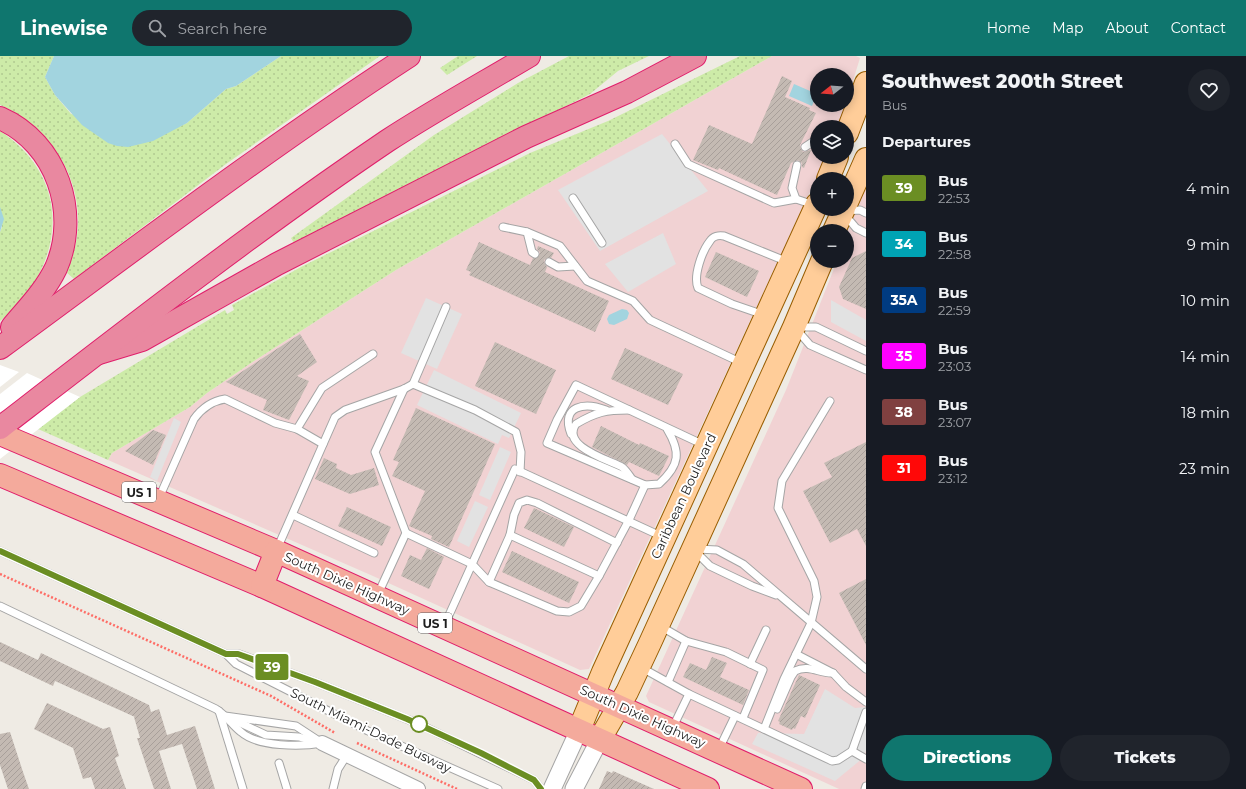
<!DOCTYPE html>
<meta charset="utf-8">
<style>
:root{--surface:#171b24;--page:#20242c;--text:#f1f3f6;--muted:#9ea1a6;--accent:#0f766e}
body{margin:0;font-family:Montserrat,sans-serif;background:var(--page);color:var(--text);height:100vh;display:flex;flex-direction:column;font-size:15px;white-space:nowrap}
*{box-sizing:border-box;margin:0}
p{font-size:13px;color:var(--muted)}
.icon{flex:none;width:22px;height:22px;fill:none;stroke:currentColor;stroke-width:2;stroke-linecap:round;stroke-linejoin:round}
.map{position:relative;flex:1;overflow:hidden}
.drawer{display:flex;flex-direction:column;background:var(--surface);width:380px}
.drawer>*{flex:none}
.badge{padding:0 8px;border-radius:3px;font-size:14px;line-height:26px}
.needle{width:26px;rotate:253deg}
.tools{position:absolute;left:810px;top:12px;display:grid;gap:8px}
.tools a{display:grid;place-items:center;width:44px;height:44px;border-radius:50%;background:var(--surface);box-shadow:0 2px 10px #0003;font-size:20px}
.map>.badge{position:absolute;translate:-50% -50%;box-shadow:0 0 0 2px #fff}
h2{padding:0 16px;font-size:15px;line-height:36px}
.round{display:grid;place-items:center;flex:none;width:42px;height:42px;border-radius:21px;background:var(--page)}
.headline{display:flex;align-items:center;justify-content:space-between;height:68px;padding:0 16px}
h1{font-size:19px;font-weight:800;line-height:30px}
.cta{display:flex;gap:8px;margin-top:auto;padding:8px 16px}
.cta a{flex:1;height:46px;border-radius:24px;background:var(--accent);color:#fff;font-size:16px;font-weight:800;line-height:46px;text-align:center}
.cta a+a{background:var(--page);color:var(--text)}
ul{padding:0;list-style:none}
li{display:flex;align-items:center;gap:12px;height:56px;padding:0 16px}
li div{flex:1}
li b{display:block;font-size:15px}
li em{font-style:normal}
li .badge{min-width:44px;font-weight:700;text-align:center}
header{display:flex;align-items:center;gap:24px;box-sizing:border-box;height:56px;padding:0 20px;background:var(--accent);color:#fff}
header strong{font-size:19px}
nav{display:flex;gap:22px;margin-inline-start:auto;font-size:14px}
.search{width:280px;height:36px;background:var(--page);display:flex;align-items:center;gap:10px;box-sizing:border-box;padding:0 14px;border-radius:22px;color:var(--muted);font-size:15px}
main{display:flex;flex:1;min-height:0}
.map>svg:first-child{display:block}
.commercial{fill:#f1d2d3}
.grass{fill:url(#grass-dots)}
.parking{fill:#e2e2e2}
.water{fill:#a2d4df}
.pier{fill:#fff}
.building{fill:url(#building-hatch)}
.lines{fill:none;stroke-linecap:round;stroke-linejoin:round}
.service-casing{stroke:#a5a5a5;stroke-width:9}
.minor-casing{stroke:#a5a5a5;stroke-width:16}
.tertiary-casing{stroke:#a5a5a5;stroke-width:19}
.primary-casing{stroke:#985d00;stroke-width:24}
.trunk-casing{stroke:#e01e6b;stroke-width:24}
.motorway-casing{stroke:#e01e6b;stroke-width:24}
.path{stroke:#fe6d66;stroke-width:2.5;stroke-dasharray:2 2;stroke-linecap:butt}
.service{stroke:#fff;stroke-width:7}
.minor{stroke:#fff;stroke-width:14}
.tertiary{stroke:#fff;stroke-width:17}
.primary{stroke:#ffcd99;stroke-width:22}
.trunk{stroke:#f4aa9c;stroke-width:22}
.motorway{stroke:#e988a0;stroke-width:22}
.line-casing{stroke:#fff;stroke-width:9}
.line{stroke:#6b8e23;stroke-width:6}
.stop-dot{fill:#fff;stroke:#6b8e23;stroke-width:2}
.labels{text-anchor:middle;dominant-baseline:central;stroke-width:4;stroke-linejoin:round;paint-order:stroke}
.shield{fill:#fff;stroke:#626262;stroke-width:1}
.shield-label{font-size:12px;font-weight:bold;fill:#1e1e1e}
.street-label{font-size:13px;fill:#1e1e1e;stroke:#fff}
</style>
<header>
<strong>Linewise</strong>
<div class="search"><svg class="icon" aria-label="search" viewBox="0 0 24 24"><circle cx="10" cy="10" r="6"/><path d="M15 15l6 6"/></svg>Search here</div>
<nav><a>Home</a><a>Map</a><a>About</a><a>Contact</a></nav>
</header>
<main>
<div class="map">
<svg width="866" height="733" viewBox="0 0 866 733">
<defs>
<pattern id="grass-dots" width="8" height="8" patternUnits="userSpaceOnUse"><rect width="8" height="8" fill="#cdeba8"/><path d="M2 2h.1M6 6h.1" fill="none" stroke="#b0c990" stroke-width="1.8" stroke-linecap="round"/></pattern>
<pattern id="building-hatch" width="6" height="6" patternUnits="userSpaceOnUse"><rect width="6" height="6" fill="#c4bab3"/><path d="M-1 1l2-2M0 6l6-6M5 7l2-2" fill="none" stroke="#a89f9a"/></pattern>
</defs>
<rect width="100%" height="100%" fill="#efebe4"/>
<g class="commercial">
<path d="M772 0H856L860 2 847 44V19H817V49H845L837 71H817V101H825L821 112 589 613 580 614 373 520 108 404 112 397 190 351 207 337 254 305 396 214Z"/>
<path d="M866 130V733H839L649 646 646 640 786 334 837 205H847V177Z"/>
</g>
<g class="grass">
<path d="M0 0H54L45 21 55 39 71 58 170 75 187 67 226 33 236 30 281 0H380L226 108 74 223 66 216C98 152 64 76 0 49Z"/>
<path d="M458 0H477L447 19 440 12Z"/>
<path d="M569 0H649L618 15 590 38 294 187 291 182 434 79 518 27Z"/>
<path d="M740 0H772L396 214 254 305 207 337 190 351 112 397 108 404 38 373 80 341 225 254 227 258 234 254 232 249 301 211 530 97 608 65Z"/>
<path d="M0 75C75 124 65 212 0 265V176L2 171 0 151Z"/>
</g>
<g class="parking">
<path d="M662 78 708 135 600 195 558 134Z"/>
<path d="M663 177 676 208 628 236 605 208Z"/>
<path d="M426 242 462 258 437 313 401 297Z"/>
<path d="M831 244 866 264V285L831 266Z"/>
<path d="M434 314 521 357 509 382 502 379 498 388 417 349Z"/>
<path d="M174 362 181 366 157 425 150 421Z"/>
<path d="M500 391 511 396 490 444 479 439Z"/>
<path d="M475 445 488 451 469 491 457 485Z"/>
<path d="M825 633 855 652 866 651V695L863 702 835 725 752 688 758 677 804 678Z"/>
</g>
<g class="water">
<path d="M54 0H281L236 30 226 33 187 67 153 85 128 91 117 90 108 87 82 69 55 39 45 21Z"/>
<path d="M794 28 817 38 812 50 789 40Z"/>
<path d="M0 151 4 163 0 176Z"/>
<path d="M622 253 627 254 629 257 627 263 614 269 609 268 607 263 609 259Z"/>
</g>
<g class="pier">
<path d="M0 309 19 316 0 331Z"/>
<path d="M27 317 80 341 0 403V338Z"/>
</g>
<g class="building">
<path d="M782 20 792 25 785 41 810 52 809 54 816 57 800 89 801 93 803 96 811 94 804 112 802 111V107L798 104 791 107 777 139 719 112 718 114 693 104 709 69 752 88Z"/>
<path d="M479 186 530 209 533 202 539 200 540 196 537 193 538 190 554 197 551 202H547L544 204 545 208 547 211 545 216 609 245 595 276 469 219 471 216 466 214Z"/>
<path d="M866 195V253L843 243 839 231 852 202Z"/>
<path d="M716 196 759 215 747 241 705 221Z"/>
<path d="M300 278 317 306 297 320 309 325 289 364 263 354 267 344 226 326Z"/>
<path d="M495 286 556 314 536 358 475 330Z"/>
<path d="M625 292 683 318 668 349 611 323Z"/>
<path d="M416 352 495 388 449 491 431 483 432 480 409 470 425 435 392 420 399 406 393 404Z"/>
<path d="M601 370 639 389 640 387 669 400 659 420 629 406 627 409 592 391Z"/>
<path d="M153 374 166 379 153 409 125 395Z"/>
<path d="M866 386V490L857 473 830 487 803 435 832 421 824 407Z"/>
<path d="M324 402 337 408 336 412 351 419 374 412 379 429 350 438 315 423Z"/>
<path d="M347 451 391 471 382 490 338 470Z"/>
<path d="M534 452 574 471 564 491 524 472Z"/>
<path d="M427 492 444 501 429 533 401 520 410 499 421 504Z"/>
<path d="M512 495 579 526 569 547 502 516Z"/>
<path d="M866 523V589L839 537Z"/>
<path d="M0 586 38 604 41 597 149 649 151 656 159 653 167 679 195 670 215 733H197L182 688 159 695 171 733H154L137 682H140L134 661H135L55 625 53 630 0 605Z"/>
<path d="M712 601 727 607 720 621 749 634 743 649 683 621 690 607 706 614Z"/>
<path d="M799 619 820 629 805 662 801 660 795 673 793 672 792 674 779 668 780 666 778 665Z"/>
<path d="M47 647 103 673 110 671 119 700 115 702 126 733H95L91 721 83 723 73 692 34 673Z"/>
<path d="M10 676 23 716 29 733H8L0 709V678Z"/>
<path d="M607 715 612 717 613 715 654 733H599Z"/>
</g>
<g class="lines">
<defs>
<g id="service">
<path d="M675 88 688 108 774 147 796 143"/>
<path d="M805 91 817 83"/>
<path d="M797 109 792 132 796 143 814 149"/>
<path d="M573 142 602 187"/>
<path d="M845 155 860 154 866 157"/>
<path d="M845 159 856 172 866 177"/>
<path d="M503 171 527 176 560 190 587 225 633 245 650 264 742 307"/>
<path d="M527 176 532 196 535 198"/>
<path d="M549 206 558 211 575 210"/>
<path d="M764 259 732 248 698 232C693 220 702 195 710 185 713 180 719 179 724 180L788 206"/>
<path d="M797 271H816L866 295"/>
<path d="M797 274 810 289 866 314"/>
<path d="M413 328 446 251"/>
<path d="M404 333 375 396 406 477"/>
<path d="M629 354C606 354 596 356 576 368 560 390 609 404 622 411 626 414 629 419 632 423"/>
<path d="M667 373C681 396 680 409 659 428L645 429 547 387 557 364 576 329 704 389"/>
<path d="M571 378C560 349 585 346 606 354"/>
<path d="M323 388 297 373 322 332 373 298"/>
<path d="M159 442 194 363C202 352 212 345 225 343L275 367 297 373"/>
<path d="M293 459 374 497"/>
<path d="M510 479 514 459 519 447 527 444 537 447 617 487"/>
<path d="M277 493 335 361 345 354 404 333 413 328 475 354 516 376 521 396 520 416"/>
<path d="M697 493 717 494 743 508 866 613"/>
<path d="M0 495 226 598"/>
<path d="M695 495 710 510 752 530 776 539"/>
<path d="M489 526 510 479 599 520"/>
<path d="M378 538 406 477 472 508 489 526 557 555 569 556 581 550 599 520 629 464 645 429"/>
<path d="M0 550 216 653C226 659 232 669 241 676 258 691 301 691 322 687"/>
<path d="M445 568 515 413 663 481"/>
<path d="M660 570 686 585 668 626"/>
<path d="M686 585 726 596 763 614 743 662"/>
<path d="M796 598 833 617 846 631 866 646"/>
<path d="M750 608 766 574"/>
<path d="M642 612 689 638"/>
<path d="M777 653 791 621 795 615C809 608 820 618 833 617"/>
<path d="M219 655 243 733"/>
<path d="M225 660 296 670 322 687"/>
<path d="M234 664 266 679 299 681 316 686"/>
<path d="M672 673 689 638 832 705 838 704 852 695 866 703"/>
<path d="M764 673 784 623 811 567 817 541 814 525 778 452 782 425 830 345"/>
<path d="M719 693 735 660"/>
<path d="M852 695 866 656"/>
<path d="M279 707 287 733"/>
<path d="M333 733 338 713 347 699"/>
<path d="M498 733 368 675 236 608 226 598H239L315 626 419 668 534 724 541 733"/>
<path d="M865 733 866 730"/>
</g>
<path id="minor" d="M322 687 418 733"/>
<g id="tertiary">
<path d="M552 733 579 674"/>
<path d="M574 733 600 683"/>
</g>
<g id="primary">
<path d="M847 77 866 27"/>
<path d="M828 123 837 101"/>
<path d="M847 146 866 103"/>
<path d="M834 175 844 153"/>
<path d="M579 674 603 616 817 148"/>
<path d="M600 683 627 636 650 587 794 271 822 205"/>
</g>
<g id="trunk">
<path d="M0 378 276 495 801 733"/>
<path d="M0 419 262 530 708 733"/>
<path d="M262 530 276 495"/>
</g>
<g id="motorway">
<path d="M0 62C57 87 80 157 56 212 45 235 28 252 12 271"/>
<path d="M0 292C135 193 269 91 409 0"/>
<path d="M99 297 142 284 277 208 526 81 627 36 695 0"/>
<path d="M0 372C127 274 254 175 387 85 433 55 482 28 529 0"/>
</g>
</defs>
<use href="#service" class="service-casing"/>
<use href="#minor" class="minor-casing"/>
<use href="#tertiary" class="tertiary-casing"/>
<use href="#primary" class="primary-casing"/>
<use href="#trunk" class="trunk-casing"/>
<use href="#motorway" class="motorway-casing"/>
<g class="path">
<path d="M0 518 271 640 335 677"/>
<path d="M357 687 457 733"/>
</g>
<use href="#service" class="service"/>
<use href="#minor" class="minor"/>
<use href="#tertiary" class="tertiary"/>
<use href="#primary" class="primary"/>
<use href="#trunk" class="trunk"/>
<use href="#motorway" class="motorway"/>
</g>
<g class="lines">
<defs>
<path id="line" d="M0 495 226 598H238L315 626 407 663 481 697 534 724 541 733"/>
</defs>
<use href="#line" class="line-casing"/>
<use href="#line" class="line"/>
</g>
<circle class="stop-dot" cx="419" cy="668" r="8"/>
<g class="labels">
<g class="shield">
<rect x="122" y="426" width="34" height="20" rx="3"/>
<rect x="418" y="557" width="34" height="20" rx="3"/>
</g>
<g class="shield-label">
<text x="139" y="436">US 1</text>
<text x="435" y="567">US 1</text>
</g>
<g class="street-label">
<text transform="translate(683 440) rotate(-65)">Caribbean Boulevard</text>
<text transform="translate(347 527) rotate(24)">South Dixie Highway</text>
<text transform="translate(643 660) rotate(24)">South Dixie Highway</text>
<text transform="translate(371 674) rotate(26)">South Miami-Dade Busway</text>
</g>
</g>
</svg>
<div class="tools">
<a><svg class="needle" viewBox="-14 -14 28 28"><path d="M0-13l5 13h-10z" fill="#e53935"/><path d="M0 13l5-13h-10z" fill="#9ea1a6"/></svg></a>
<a><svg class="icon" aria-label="layers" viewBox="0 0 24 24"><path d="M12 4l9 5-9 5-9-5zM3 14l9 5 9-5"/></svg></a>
<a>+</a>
<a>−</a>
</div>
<b class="badge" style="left:272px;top:611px;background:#6b8e23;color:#fff">39</b>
</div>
<section class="drawer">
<div class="headline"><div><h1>Southwest 200th Street</h1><p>Bus</p></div><a class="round"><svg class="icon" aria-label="heart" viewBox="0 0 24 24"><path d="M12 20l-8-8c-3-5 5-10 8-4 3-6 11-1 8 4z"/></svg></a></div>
<h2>Departures</h2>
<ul>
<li><span class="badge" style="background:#6b8e23;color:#fff">39</span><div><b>Bus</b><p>22:53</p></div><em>4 min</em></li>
<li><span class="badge" style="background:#00a3b4;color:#fff">34</span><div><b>Bus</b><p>22:58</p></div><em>9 min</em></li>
<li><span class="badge" style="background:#003b80;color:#fff">35A</span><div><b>Bus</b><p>22:59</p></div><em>10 min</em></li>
<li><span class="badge" style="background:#f0f;color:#fff">35</span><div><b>Bus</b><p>23:03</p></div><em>14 min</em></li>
<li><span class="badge" style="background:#804040;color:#fff">38</span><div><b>Bus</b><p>23:07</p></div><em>18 min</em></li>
<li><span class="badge" style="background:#ff0808;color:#fff">31</span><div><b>Bus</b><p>23:12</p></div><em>23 min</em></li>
</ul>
<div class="cta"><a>Directions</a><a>Tickets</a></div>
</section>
</main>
